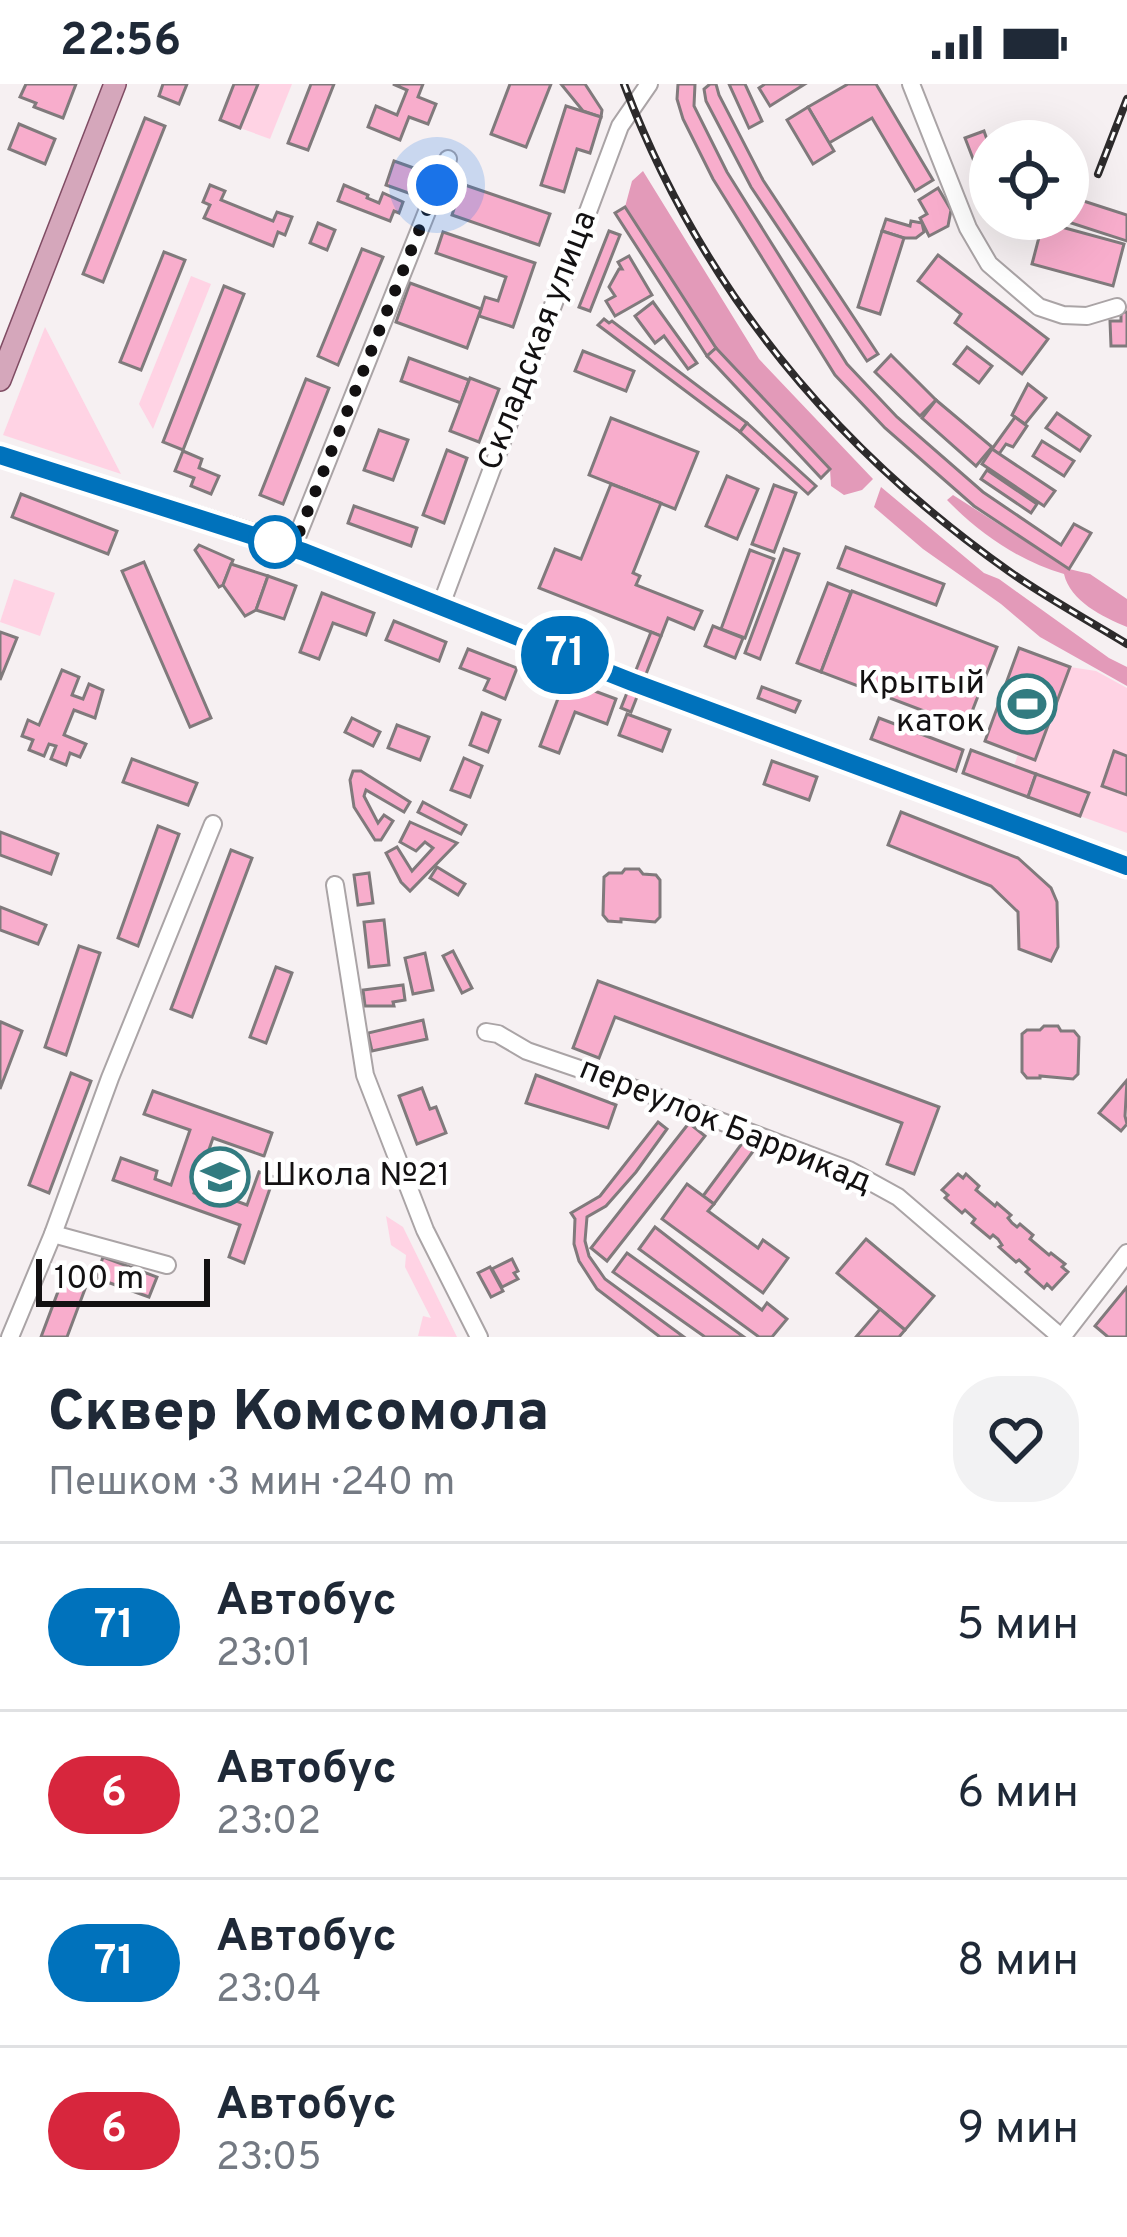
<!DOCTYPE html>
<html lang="ru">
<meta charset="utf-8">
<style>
:root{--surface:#fff;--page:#f2f2f3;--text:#1f2937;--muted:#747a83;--line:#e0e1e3}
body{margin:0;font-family:Overpass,sans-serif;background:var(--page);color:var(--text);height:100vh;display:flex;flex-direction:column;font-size:45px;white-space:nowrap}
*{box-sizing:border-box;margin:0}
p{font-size:39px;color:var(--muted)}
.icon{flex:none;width:66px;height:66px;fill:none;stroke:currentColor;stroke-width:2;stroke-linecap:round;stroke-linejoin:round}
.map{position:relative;height:1253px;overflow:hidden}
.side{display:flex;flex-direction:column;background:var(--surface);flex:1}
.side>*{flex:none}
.badge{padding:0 24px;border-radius:39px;font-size:42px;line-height:78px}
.controls{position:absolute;left:969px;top:36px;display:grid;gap:24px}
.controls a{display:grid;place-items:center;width:120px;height:120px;border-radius:50%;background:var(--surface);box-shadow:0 12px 48px #0002;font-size:60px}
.scale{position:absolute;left:36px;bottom:30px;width:174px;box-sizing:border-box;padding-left:12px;border:6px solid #131112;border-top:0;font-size:33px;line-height:42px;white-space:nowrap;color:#131112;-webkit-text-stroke:9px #fff;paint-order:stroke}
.you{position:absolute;width:60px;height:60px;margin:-30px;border:9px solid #fff;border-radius:50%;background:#1a73e8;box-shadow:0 0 0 18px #1a73e833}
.map>.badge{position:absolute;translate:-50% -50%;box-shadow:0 0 0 6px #fff}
.round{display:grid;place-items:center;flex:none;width:126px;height:126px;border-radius:48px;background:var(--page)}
.headline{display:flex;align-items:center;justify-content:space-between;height:204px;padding:0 48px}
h1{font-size:57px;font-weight:800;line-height:90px}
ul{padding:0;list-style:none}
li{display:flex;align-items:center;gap:36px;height:168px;padding:0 48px;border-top:3px solid var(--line)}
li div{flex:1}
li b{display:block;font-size:45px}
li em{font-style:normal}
li .badge{min-width:132px;font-weight:700;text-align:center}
.status{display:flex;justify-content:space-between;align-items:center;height:84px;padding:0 60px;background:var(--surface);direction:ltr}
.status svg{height:33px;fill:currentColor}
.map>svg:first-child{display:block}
.green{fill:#ffd3e4}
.forest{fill:#e39ab9}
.building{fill:#f8adcc;stroke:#807a7c;stroke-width:3}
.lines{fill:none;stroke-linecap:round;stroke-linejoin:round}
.minor-casing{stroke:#aaa4a6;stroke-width:20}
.major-casing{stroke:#7f4c63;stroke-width:24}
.minor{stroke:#fff;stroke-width:16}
.major{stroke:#d5a7bb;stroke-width:21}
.rail-casing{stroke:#2d2b2c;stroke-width:8}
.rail{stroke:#fff;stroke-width:3;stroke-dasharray:9;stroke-linecap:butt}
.line-casing{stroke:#fff;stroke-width:27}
.line{stroke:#0072bc;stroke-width:18}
.walk{stroke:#131112;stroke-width:12;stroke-dasharray:0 21.6}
.stop-dot{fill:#fff;stroke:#0072bc;stroke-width:6}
.labels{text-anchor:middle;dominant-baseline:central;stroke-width:9;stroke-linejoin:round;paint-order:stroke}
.street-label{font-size:33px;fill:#131112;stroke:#fff}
.poi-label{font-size:33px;fill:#131112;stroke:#fff;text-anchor:end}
</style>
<div class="status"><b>22:56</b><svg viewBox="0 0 49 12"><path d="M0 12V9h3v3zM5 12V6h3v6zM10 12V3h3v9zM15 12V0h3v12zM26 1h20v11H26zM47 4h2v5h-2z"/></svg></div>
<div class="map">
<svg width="1127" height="1253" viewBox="0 0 1127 1253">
<rect width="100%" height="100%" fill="#f6f0f2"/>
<g class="green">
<path d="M258 0H292L270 55 240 44Z"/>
<path d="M191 192 211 200 153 345 139 320Z"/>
<path d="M45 243 121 390 3 351Z"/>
<path d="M14 495 55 509 40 552 0 538Z"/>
<path d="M1070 583 1096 587 1127 604V749L1080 732 1088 709 1014 682 1018 670 1036 675Z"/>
<path d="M386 1132 403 1143 457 1253 418 1252 423 1232 431 1234 405 1183 406 1171 391 1161Z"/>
</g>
<g class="forest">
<path d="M643 87 759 275 873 395 862 406 844 411 831 402 830 385 716 264 625 123 632 97Z"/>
<path d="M881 403 984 489 999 495 1109 574 1127 583V602L1040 553 1001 520 923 465 874 423Z"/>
<path d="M953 411 1069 485 1090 490 1127 515V543C1103 533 1070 517 1064 490 1019 477 979 449 947 416Z"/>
</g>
<g class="building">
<path d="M26 0H76L63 34 34 23 36 19 20 13Z"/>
<path d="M163 0H187L179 20 159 12Z"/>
<path d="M234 0H258L240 44 220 36Z"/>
<path d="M311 0H334L308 66 288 59Z"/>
<path d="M393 0H423L418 13 436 20 428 40 409 33 400 56 368 43 376 22 397 31 407 6Z"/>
<path d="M510 0H551L526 63 491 50Z"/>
<path d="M561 0H585L602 26 601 33 583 27Z"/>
<path d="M678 0H695L694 22 727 88 847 280 897 333 983 408 1061 461 1074 440 1091 449 1069 485 974 422 885 344 835 291 713 95 683 35 677 15Z"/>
<path d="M710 0H716L719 11 763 96 878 270 867 277 751 103 706 17 704 5Z"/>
<path d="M729 0H745L762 37 749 44Z"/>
<path d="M765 0H805L770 22 759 4Z"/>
<path d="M848 0H876L933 96 915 107 872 34 829 59 808 23Z"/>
<path d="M566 22 601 33 590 69 577 65 564 108 541 101Z"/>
<path d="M808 23 834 67 813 80 787 36Z"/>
<path d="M145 34 165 42 103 198 83 190Z"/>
<path d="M19 40 55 55 45 80 9 65Z"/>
<path d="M984 47 990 64V90L980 93 965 54Z"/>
<path d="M394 77 425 88 417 112 386 101Z"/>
<path d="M462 100 550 130 539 161 452 131Z"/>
<path d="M210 101 225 107 221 116 273 137 277 128 292 133 285 151 278 148 273 162 204 134 210 121 203 118Z"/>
<path d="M344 101 368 111 367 114 379 119 383 109 403 118 399 129 394 127 390 137 338 117Z"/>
<path d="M938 104 951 126 948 142 929 152 920 134 927 130 919 116Z"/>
<path d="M1068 112 1127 131V157L1059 135H1068Z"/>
<path d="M625 123 716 264 707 272 615 129Z"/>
<path d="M886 135 910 142 911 137 922 139 924 148 916 154H904L882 147Z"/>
<path d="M1043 138 1124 160 1113 202 1032 180Z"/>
<path d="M318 139 335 146 327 166 310 159Z"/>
<path d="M609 147 620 151 590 227 579 223Z"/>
<path d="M882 147 904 154 880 230 858 223Z"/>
<path d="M443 148 535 179 513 243 479 232 485 213 498 217 506 193 436 169Z"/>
<path d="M362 165 383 173 338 281 318 272Z"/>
<path d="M164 168 185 176 141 286 120 278Z"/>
<path d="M938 171 1048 255 1022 290 955 239 961 230 918 197Z"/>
<path d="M629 172 652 211 615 232 606 217 615 212 609 203 619 185H622L618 178Z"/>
<path d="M410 199 481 225 467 264 396 238Z"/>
<path d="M224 202 244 210 183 366 163 358Z"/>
<path d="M653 218 697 279 688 285 664 252 655 259 635 232Z"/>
<path d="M1121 228H1127V262H1111L1110 237H1121Z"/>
<path d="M604 235 609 239 612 237 747 339 740 348 598 241Z"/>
<path d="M967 263 992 282 979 299 954 280Z"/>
<path d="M716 264 830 385 821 394 707 272Z"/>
<path d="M583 267 634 287 626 307 575 287Z"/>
<path d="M891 271 936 316 920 332 875 288Z"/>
<path d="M409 274 469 296 461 319 401 297Z"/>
<path d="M470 294 499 305 479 358 450 347Z"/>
<path d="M306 295 329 304 283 420 260 411Z"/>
<path d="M1028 300 1046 314 1025 340 1012 331Z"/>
<path d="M936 316 992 363 976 382 922 334Z"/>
<path d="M1057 329 1090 352 1080 367 1046 344Z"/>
<path d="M1015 333 1027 342 1013 363 1006 360 999 370 992 365Z"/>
<path d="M611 334 698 368 675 425 589 391Z"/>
<path d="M747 339 816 402 808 410 740 348Z"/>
<path d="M379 346 408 356 393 396 364 386Z"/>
<path d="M1042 357 1074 377 1064 392 1033 372Z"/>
<path d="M992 365 1055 407 1044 422 982 380Z"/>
<path d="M447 366 467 374 444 439 423 431Z"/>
<path d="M183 367 202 375 199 384 219 392 211 410 191 402 194 394 175 387Z"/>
<path d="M987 386 1037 420 1031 429 981 395Z"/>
<path d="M727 392 758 405 737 455 706 442Z"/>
<path d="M611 400 661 419 633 489 640 492 636 501 702 527 694 545 668 534 661 552 539 504 555 465 581 475Z"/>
<path d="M774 401 796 409 774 468 752 460Z"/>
<path d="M21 410 117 447 108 470 12 433Z"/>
<path d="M354 422 417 444 411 462 348 439Z"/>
<path d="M199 461 233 476 223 501 219 503 195 466Z"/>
<path d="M846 463 944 500 936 521 838 484Z"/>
<path d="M784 465 799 470 760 575 745 569Z"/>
<path d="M750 466 774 475 745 554 721 545Z"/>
<path d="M144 478 211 634 190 643 122 487Z"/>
<path d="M231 480 268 492 256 526 245 532 223 501Z"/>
<path d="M268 492 296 502 284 535 256 526Z"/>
<path d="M828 499 851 508 821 588 797 579Z"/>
<path d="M852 507 997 563 966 643 821 588Z"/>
<path d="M322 509 374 529 366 551 333 539 319 575 300 568Z"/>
<path d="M394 537 446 558 439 577 386 556Z"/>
<path d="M713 542 743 554 735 574 705 562Z"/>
<path d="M0 548 17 554 0 596Z"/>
<path d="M651 548 661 552 631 628 621 624Z"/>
<path d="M1019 564 1070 583 1035 676 985 657Z"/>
<path d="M468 565 517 584 505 615 484 606 489 595 460 584Z"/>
<path d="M62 586 79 593 72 611 83 615 89 600 103 606 95 634 74 626 64 651 86 660 80 673 70 669 66 681 51 675 56 662 49 660 44 672 29 666 33 656 22 652 28 636 39 641Z"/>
<path d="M565 596 616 615 607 640 575 628 559 669 540 662Z"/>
<path d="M762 603 800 617 795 628 758 614Z"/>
<path d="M482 629 500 636 488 668 470 661Z"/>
<path d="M627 630 670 646 662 667 619 651Z"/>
<path d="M352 634 380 648 373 662 345 648Z"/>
<path d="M879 634 963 666 956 687 871 655Z"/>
<path d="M397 641 429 653 420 676 388 664Z"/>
<path d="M971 666 1036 690 1028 713 963 689Z"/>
<path d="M1114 667 1127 672V711L1102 702Z"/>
<path d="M464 674 482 682 470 713 451 706Z"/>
<path d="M132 675 197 699 188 721 123 698Z"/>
<path d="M772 677 817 693 809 716 764 700Z"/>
<path d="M353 687H361L410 718 404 728 366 706 364 712 378 739 384 731 393 737 381 756H375L354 723 350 696Z"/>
<path d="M1036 690 1089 709 1080 732 1028 713Z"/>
<path d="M423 718 466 741 461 750 418 728Z"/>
<path d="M901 728 1018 774 1051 804 1057 818 1058 863 1051 877 1019 865 1018 828 991 802 888 761Z"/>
<path d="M410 738 457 759 410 807 401 798 386 769 397 763 412 787 433 764 425 758 416 767 400 758Z"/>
<path d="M158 742 179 750 138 862 118 854Z"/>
<path d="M0 748 58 770 51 790 0 771Z"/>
<path d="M231 766 252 774 192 933 171 925Z"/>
<path d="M437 783 465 800 458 811 430 794Z"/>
<path d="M625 785H639L643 790 656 791 660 796V833L655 838 621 835V838L608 837 603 831 604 793 609 789H622Z"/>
<path d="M369 789 373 819 358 821 354 791Z"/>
<path d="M0 823 46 841 38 860 0 846Z"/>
<path d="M384 836 389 881 369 883 364 838Z"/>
<path d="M79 862 100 869 66 971 45 963Z"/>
<path d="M453 867 472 904 462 909 443 872Z"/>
<path d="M425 869 433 906 413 910 405 874Z"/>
<path d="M276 883 292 889 266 959 250 953Z"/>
<path d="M598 897 939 1023 914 1090 887 1080 902 1039 615 933 599 974 573 964Z"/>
<path d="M403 901 405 916 393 918 394 922H365L363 906Z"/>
<path d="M423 936 427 955 372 967 368 949Z"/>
<path d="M1 938 22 947 0 1005V940Z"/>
<path d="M1044 942H1058L1061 947H1074L1079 953 1078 990 1073 995 1040 992V994H1027L1022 988V950L1027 946H1040Z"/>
<path d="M71 989 91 997 49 1109 29 1101Z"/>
<path d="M536 991 616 1021 608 1044 526 1019Z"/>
<path d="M1127 996 1125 1032 1127 1040 1121 1047 1099 1029Z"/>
<path d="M422 1004 430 1025 436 1023 446 1049 417 1060 399 1012Z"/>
<path d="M153 1007 272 1049 264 1072 213 1054 194 1109 207 1113 209 1107 247 1121 259 1088 274 1093 244 1179 229 1173 240 1141 113 1096 121 1074 157 1087 155 1095 171 1101 190 1046 144 1030Z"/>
<path d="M658 1038 667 1045 636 1088 606 1122 587 1133 585 1157 589 1172 605 1195 684 1253H660L597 1205 579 1177 574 1160 575 1135 571 1129 600 1112Z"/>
<path d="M689 1039 705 1052 607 1177 591 1164Z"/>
<path d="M743 1058 754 1066 714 1120 703 1112Z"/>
<path d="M958 1090 963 1094 966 1090 979 1102 976 1106 995 1122 997 1119 1011 1131 1008 1134 1012 1139 1017 1143 1020 1140 1033 1151 1030 1155 1049 1171 1051 1169 1065 1180 1062 1183 1068 1188 1052 1205 1047 1200 1044 1204 1026 1188 1029 1185 1019 1176 1016 1178 999 1163 1002 1161 998 1155 993 1151 990 1154 972 1139 975 1135 965 1126 962 1129 945 1114 948 1111 942 1106Z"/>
<path d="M687 1100 714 1120 708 1127 758 1164 763 1156 788 1174 763 1209 662 1135Z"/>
<path d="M655 1143 762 1226 767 1219 787 1235 772 1253H759L639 1165Z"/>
<path d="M866 1155 934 1212 905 1246 837 1189Z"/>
<path d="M627 1169 744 1253H705L613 1188Z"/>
<path d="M103 1173 157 1193 149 1213 96 1194Z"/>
<path d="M512 1175 518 1187 514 1189 518 1195 502 1203 492 1185Z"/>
<path d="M490 1183 503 1207 491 1213 478 1189Z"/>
<path d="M62 1197 85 1205 67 1253H41Z"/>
<path d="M1127 1203V1253H1108L1095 1242Z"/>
<path d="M880 1225 905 1246 899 1253H856Z"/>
</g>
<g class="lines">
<defs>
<g id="minor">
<path d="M911 0 968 144 989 180 1039 223 1063 231 1087 232 1117 223"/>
<path d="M293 463 448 75"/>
<path d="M441 521 620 42 649 0"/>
<path d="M335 801 365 991 425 1146 479 1253"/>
<path d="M486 948 498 950 527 967 609 995 849 1086 898 1113 1061 1253"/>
<path d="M53 1150 167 1181"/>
<path d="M10 1253 53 1150 110 994 213 740"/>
<path d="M1062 1253 1127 1169"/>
</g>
<g id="major">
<path d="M0 296 115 0"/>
<path d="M0 371 293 463 632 598"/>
<path d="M641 601 1127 782"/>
</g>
</defs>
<use href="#minor" class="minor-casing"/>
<use href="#major" class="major-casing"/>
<use href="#minor" class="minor"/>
<use href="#major" class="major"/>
<defs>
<g id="rail">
<path d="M624 0C700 202 834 364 1010 488 1047 514 1088 536 1127 560"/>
<path d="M1098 90 1127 15"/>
</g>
</defs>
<use href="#rail" class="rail-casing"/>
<use href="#rail" class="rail"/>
</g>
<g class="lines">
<defs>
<path id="line" d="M0 371 304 468 632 598 1127 782"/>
</defs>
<use href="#line" class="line-casing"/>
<use href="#line" class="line"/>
<path class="walk" d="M275 458 272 457 293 464 437 101"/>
</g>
<defs>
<symbol id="stadium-ring" viewBox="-11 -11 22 22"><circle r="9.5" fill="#fff" stroke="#327b80" stroke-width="1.5"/><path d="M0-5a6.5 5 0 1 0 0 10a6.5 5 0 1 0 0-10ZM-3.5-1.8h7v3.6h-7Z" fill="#327b80"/></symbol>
<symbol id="school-ring" viewBox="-11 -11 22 22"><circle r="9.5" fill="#fff" stroke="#327b80" stroke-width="1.5"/><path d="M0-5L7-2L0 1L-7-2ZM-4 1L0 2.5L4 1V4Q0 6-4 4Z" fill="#327b80"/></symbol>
</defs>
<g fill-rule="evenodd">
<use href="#stadium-ring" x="994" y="587" width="66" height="66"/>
<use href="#school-ring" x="187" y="1060" width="66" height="66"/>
</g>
<circle class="stop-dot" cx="275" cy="458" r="24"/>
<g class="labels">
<g class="street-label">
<text transform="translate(539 257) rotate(-69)">Складская улица</text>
<text transform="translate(725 1043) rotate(22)">переулок Баррикад</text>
</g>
<g class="poi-label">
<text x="985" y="601">Крытый<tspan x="985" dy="38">каток</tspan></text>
<text x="262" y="1093" text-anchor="start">Школа №21</text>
</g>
</g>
</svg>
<div class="controls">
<a><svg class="icon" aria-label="locate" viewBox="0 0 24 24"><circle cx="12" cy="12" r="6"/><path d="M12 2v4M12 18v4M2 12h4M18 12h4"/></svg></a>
</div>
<div class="scale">100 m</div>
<div class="you" style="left:437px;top:101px"></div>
<b class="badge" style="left:565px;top:571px;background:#0072bc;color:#fff">71</b>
</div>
<section class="side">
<div class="headline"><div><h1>Сквер Комсомола</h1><p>Пешком · 3 мин · 240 m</p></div><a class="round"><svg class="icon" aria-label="heart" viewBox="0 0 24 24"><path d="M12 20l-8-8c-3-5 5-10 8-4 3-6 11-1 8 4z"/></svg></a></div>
<ul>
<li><span class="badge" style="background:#0072bc;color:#fff">71</span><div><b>Автобус</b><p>23:01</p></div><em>5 мин</em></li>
<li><span class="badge" style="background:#d7263d;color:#fff">6</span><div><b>Автобус</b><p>23:02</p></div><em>6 мин</em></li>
<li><span class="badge" style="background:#0072bc;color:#fff">71</span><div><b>Автобус</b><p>23:04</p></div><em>8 мин</em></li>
<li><span class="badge" style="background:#d7263d;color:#fff">6</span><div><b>Автобус</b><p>23:05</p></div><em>9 мин</em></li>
</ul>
</section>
